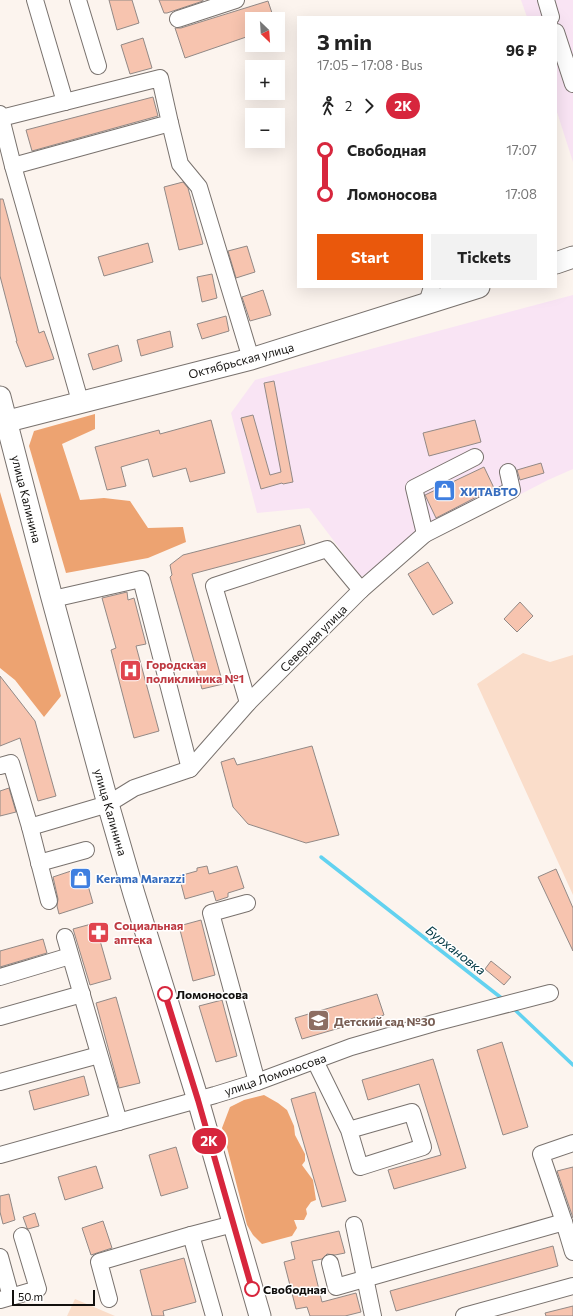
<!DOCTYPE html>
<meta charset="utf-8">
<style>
:root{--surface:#fff;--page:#f2f2f2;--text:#222;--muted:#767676;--accent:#ea580c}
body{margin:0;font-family:Commissioner,sans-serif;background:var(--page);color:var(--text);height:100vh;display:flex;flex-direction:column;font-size:15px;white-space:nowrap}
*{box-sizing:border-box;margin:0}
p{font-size:13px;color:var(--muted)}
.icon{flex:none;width:22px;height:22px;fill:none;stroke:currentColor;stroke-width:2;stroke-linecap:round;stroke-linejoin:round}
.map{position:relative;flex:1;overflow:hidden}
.side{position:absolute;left:297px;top:16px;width:260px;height:272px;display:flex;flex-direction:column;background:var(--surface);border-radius:0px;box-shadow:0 4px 16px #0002}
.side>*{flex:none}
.badge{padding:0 8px;border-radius:13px;font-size:14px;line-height:26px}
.needle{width:26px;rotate:155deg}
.controls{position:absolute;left:245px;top:12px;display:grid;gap:8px}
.controls a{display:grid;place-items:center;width:40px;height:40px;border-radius:0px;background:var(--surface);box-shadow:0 4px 16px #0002;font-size:20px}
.scale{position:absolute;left:12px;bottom:10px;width:83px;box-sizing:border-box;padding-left:4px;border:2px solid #12100e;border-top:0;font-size:11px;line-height:14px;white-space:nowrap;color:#12100e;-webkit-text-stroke:3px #fff;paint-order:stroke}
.map>.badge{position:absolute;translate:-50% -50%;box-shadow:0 0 0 2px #fff}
.legs{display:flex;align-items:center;gap:6px;height:44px;padding:0 20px;font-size:13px}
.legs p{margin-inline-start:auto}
.headline{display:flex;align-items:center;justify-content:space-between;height:68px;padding:0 20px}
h1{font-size:22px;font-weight:700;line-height:30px}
.action{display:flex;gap:8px;margin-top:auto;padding:8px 20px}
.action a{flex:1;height:46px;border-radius:0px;background:var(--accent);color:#fff;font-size:16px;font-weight:700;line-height:46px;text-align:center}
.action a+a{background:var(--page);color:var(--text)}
ul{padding:0 20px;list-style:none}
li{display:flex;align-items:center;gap:14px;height:44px;font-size:15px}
li i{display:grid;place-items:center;width:6px;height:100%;margin:0 5px;background:currentColor}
li i::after{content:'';width:10px;height:10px;margin:-5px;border:3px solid;border-radius:50%;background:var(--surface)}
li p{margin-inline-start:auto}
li:first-child i{background:linear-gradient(#0000 50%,currentColor 0)}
li:last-child i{background:linear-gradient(currentColor 50%,#0000 0)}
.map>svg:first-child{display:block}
.industrial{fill:#f9e4f4}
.green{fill:#faddca}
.forest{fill:#eda371}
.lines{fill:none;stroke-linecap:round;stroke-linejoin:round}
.stream{stroke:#62d2f0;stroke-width:3.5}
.building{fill:#f7c4af;stroke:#928986}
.minor-casing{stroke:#79726e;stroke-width:18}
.major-casing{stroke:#79726e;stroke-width:23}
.minor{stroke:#fff;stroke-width:16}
.major{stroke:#fff;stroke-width:21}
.line-1-casing{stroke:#fff;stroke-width:9}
.line-1{stroke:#d7263d;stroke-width:6}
.stop-1-dot{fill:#fff;stroke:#d7263d;stroke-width:2}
.labels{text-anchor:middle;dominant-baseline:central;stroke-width:3;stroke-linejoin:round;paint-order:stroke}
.street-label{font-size:12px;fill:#12100e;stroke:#fff}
.shop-label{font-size:12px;font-weight:bold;fill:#366cbe;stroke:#fff;text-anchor:start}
.health-label{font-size:12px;font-weight:bold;fill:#be3a42;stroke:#fff;text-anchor:start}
.stop-label{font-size:12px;font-weight:bold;fill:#12100e;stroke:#fff;text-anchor:start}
.education-label{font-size:12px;font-weight:bold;fill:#785e54;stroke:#fff;text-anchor:start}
.water-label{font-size:13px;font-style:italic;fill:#003743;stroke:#fff}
</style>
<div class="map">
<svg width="573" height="1316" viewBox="0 0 573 1316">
<rect width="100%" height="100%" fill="#fcf4ee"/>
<g class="industrial">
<path d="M521 0H573V162L556 109V17H527Z"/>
<path d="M573 295V469L548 480 361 577 309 508 257 513 231 413 255 380Z"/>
</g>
<g class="green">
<path d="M523 653 550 662 573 655V895L477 684Z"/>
<path d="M75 1299 115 1316H67Z"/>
</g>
<g class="forest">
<path d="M95 414V429L62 444 80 500 104 498 130 501 148 528 183 527 186 542 148 558 66 573 29 446 34 431Z"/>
<path d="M0 492 61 696 44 717 15 680 0 668Z"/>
<path d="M264 1095 278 1103 287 1110 294 1126 295 1135 305 1154V1161L302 1165 313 1180 316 1200 311 1202 306 1209 307 1214 304 1220H294L297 1228 292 1236 262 1244 253 1235 247 1225 222 1128 230 1107 244 1100Z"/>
</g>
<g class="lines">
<g class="stream">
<path d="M321 857 504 1000"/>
<path d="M513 1008 573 1065"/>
</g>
</g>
<g class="building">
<path d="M109 0H132L139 23 117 30Z"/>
<path d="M159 0H203V1L167 13H164Z"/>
<path d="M268 1 274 19H252V35L185 58 175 28H181Z"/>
<path d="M143 38 152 68 130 74 121 45Z"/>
<path d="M153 97 158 116 32 151 26 130Z"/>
<path d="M183 182 188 188 203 244 179 250 164 187Z"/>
<path d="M0 199H3L39 333 44 331 54 359 26 367 16 341H17L0 276Z"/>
<path d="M148 243 153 262 104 276 98 257Z"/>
<path d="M247 246 255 272 236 278 228 251Z"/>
<path d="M212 274 217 298 202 302 197 277Z"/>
<path d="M263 290 271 315 250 321 242 297Z"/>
<path d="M226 316 229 331 202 339 197 324Z"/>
<path d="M170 331 173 347 141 356 137 340Z"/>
<path d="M118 345 122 361 93 370 88 354Z"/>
<path d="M274 381 293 482 283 484 282 483 261 489 241 418 253 415 270 475 281 472 264 383Z"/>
<path d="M211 420 225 473 190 482 186 468 153 477 148 459 121 467 126 486 107 490 95 447 159 430 160 434Z"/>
<path d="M475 420 481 442 429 456 423 433Z"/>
<path d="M541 463 544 473 520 480 517 470Z"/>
<path d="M484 467 494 488 436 518 425 495Z"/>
<path d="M300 525 305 544 192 574 223 684 202 689 170 577 172 575 170 565 183 555Z"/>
<path d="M428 562 453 603 433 615 408 574Z"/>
<path d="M127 592 128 600 134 598 146 644 136 646 159 731 134 738 111 650 116 648 102 598Z"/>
<path d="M520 602 533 616 517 632 504 619Z"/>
<path d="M0 676 35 721 56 796 38 801 20 738 0 746Z"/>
<path d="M312 746 339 835 306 843 248 824 233 807 221 762 234 758 237 765Z"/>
<path d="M9 788 16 812 0 816V791Z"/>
<path d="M207 866 209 874 237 866 244 888 228 893V897L216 901 213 891 185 899 179 876 197 871V868Z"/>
<path d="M77 869 85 875 93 903 59 914 57 906 58 899 53 877Z"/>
<path d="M556 869 573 908V951L538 877Z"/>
<path d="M201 920 215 975 193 981 179 926Z"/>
<path d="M95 923 111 979 90 985 73 929Z"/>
<path d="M43 939 47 953 0 967V951Z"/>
<path d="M491 961 511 977 504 985 485 969Z"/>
<path d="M377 994 384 1015 302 1039 295 1018Z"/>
<path d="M116 997 140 1083 119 1088 96 1003Z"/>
<path d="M222 1000 237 1056 216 1062 199 1006Z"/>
<path d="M502 1042 528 1127 503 1135 477 1050Z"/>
<path d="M433 1059 466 1168 394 1189 388 1170 441 1155 419 1084 368 1100 362 1080Z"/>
<path d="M84 1076 89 1095 34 1110 29 1091Z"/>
<path d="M315 1092 346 1201 322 1207 291 1099Z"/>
<path d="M176 1147 188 1188 161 1196 149 1155Z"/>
<path d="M96 1166 103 1188 65 1200 58 1177Z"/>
<path d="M573 1167V1218L557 1171Z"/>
<path d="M9 1194 15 1220 3 1224 0 1212V1196Z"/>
<path d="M35 1213 39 1226 28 1229 27 1228 23 1217Z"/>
<path d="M103 1221 112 1248 91 1255 82 1228Z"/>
<path d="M339 1231 345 1253 335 1255 327 1254 322 1259 312 1261 322 1302 356 1293 361 1312 345 1316H310L307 1307 296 1309 284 1262 295 1259 291 1242Z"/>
<path d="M553 1246 558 1266 396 1311 390 1291Z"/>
<path d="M184 1258 196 1302 163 1311 164 1316H152L140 1270Z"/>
<path d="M573 1306V1316H546L545 1313Z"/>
</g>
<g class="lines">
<defs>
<g id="minor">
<path d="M35 0 65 102"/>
<path d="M78 0 98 66"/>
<path d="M546 0 551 17"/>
<path d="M178 19 236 0"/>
<path d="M556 32 573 84"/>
<path d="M0 114 1 118 160 78 170 123 13 166"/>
<path d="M0 119 1 118 13 166 80 401"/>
<path d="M170 123 180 164 199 187 251 359"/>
<path d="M427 303 432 287"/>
<path d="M425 534 414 488 475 457"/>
<path d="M53 599 141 579 190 769"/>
<path d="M248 703 214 586 327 549 361 590"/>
<path d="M0 766 11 763 30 827 108 804 134 788 190 769 248 703 361 590 425 534 512 490 508 472"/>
<path d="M30 827 49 901"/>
<path d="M39 863 86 850"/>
<path d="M247 903 211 913 257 1082"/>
<path d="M65 937 119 1122"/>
<path d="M0 977 70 956"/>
<path d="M0 1017 82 994"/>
<path d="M315 1061 349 1130 360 1167 423 1147 412 1112 349 1130"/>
<path d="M0 1082 99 1055"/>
<path d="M0 1155 215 1095 257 1082 351 1047 434 1023 550 993"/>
<path d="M564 1222 541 1154 573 1143"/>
<path d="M354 1225 373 1316"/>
<path d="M0 1257 11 1297"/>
<path d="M330 1263 336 1287 564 1222 573 1252"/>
<path d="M109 1299 99 1262 191 1235"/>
<path d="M0 1300 38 1289 22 1236"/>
<path d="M214 1316 191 1235 233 1224"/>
<path d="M464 1316 573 1286"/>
</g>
<g id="major">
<path d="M556 263 573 257"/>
<path d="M0 397 51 594 108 804 134 894 198 1100 260 1316"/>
<path d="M0 423 251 359 479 287"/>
</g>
</defs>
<use href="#minor" class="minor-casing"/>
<use href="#major" class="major-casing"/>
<use href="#minor" class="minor"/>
<use href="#major" class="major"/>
</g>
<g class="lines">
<defs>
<path id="line-1" d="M165 994 198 1100 252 1289"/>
</defs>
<use href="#line-1" class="line-1-casing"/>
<use href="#line-1" class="line-1"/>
</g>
<defs>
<symbol id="shop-square" viewBox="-11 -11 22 22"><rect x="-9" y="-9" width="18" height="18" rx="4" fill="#3f7fe0" stroke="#fff"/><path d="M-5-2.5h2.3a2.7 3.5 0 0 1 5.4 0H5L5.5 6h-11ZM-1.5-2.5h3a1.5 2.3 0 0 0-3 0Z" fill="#fff"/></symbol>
<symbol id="hospital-square" viewBox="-11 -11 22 22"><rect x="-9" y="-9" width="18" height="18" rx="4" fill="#e0444e" stroke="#fff"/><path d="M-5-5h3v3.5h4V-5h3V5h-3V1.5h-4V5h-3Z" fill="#fff"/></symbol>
<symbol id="pharmacy-square" viewBox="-11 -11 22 22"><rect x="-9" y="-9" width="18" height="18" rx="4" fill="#e0444e" stroke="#fff"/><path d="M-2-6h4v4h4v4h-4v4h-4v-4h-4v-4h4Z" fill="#fff"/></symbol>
<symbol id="school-square" viewBox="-11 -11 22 22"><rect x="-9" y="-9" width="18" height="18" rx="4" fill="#8d6e63" stroke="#fff"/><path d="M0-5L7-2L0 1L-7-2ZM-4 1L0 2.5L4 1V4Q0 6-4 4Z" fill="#fff"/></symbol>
</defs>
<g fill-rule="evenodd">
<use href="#shop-square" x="432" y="478" width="25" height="25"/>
<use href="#hospital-square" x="118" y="658" width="25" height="25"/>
<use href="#shop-square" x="68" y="866" width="25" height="25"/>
<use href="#pharmacy-square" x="86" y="920" width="25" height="25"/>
<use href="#school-square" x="306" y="1008" width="25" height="25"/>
</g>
<g class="stop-1-dot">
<circle cx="165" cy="994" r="7"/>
<circle cx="252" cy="1289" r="7"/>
</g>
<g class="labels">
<g class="street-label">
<text transform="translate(241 360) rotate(-15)">Октябрьская улица</text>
<text transform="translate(27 499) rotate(76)">улица Калинина</text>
<text transform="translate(313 638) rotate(-45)">Северная улица</text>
<text transform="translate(111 812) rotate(74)">улица Калинина</text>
<text transform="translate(275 1074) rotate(-19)">улица Ломоносова</text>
</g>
<g class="shop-label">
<text x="460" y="491">ХИТАВТО</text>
<text x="96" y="878">Kerama Marazzi</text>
</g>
<g class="health-label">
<text x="146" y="664">Городская<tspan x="146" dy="14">поликлиника №1</tspan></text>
<text x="114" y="925">Социальная<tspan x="114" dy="14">аптека</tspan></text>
</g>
<g class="stop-label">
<text x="176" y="994">Ломоносова</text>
<text x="263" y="1289">Свободная</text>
</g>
<g class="education-label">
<text x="334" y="1021">Детский сад №30</text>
</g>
<g class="water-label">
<text transform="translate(456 950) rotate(38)">Бурхановка</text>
</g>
</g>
</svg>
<div class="controls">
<a><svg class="needle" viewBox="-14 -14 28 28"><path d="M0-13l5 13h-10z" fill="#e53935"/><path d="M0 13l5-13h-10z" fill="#767676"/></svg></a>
<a>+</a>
<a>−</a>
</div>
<div class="scale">50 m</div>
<b class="badge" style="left:209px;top:1141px;background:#d7263d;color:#fff">2К</b>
<section class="side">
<div class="headline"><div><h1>3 min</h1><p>17:05 – 17:08 · Bus</p></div><b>96 ₽</b></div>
<div class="legs"><svg class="icon" aria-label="walk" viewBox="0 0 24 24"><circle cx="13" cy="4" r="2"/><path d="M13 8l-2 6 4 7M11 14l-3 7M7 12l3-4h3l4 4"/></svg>2<svg class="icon" aria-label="forward" viewBox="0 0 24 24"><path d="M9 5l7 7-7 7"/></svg><b class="badge" style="background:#d7263d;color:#fff">2К</b></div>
<ul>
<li><i style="color:#d7263d"></i><b>Свободная</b><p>17:07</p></li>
<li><i style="color:#d7263d"></i><b>Ломоносова</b><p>17:08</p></li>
</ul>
<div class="action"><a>Start</a><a>Tickets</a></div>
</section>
</div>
